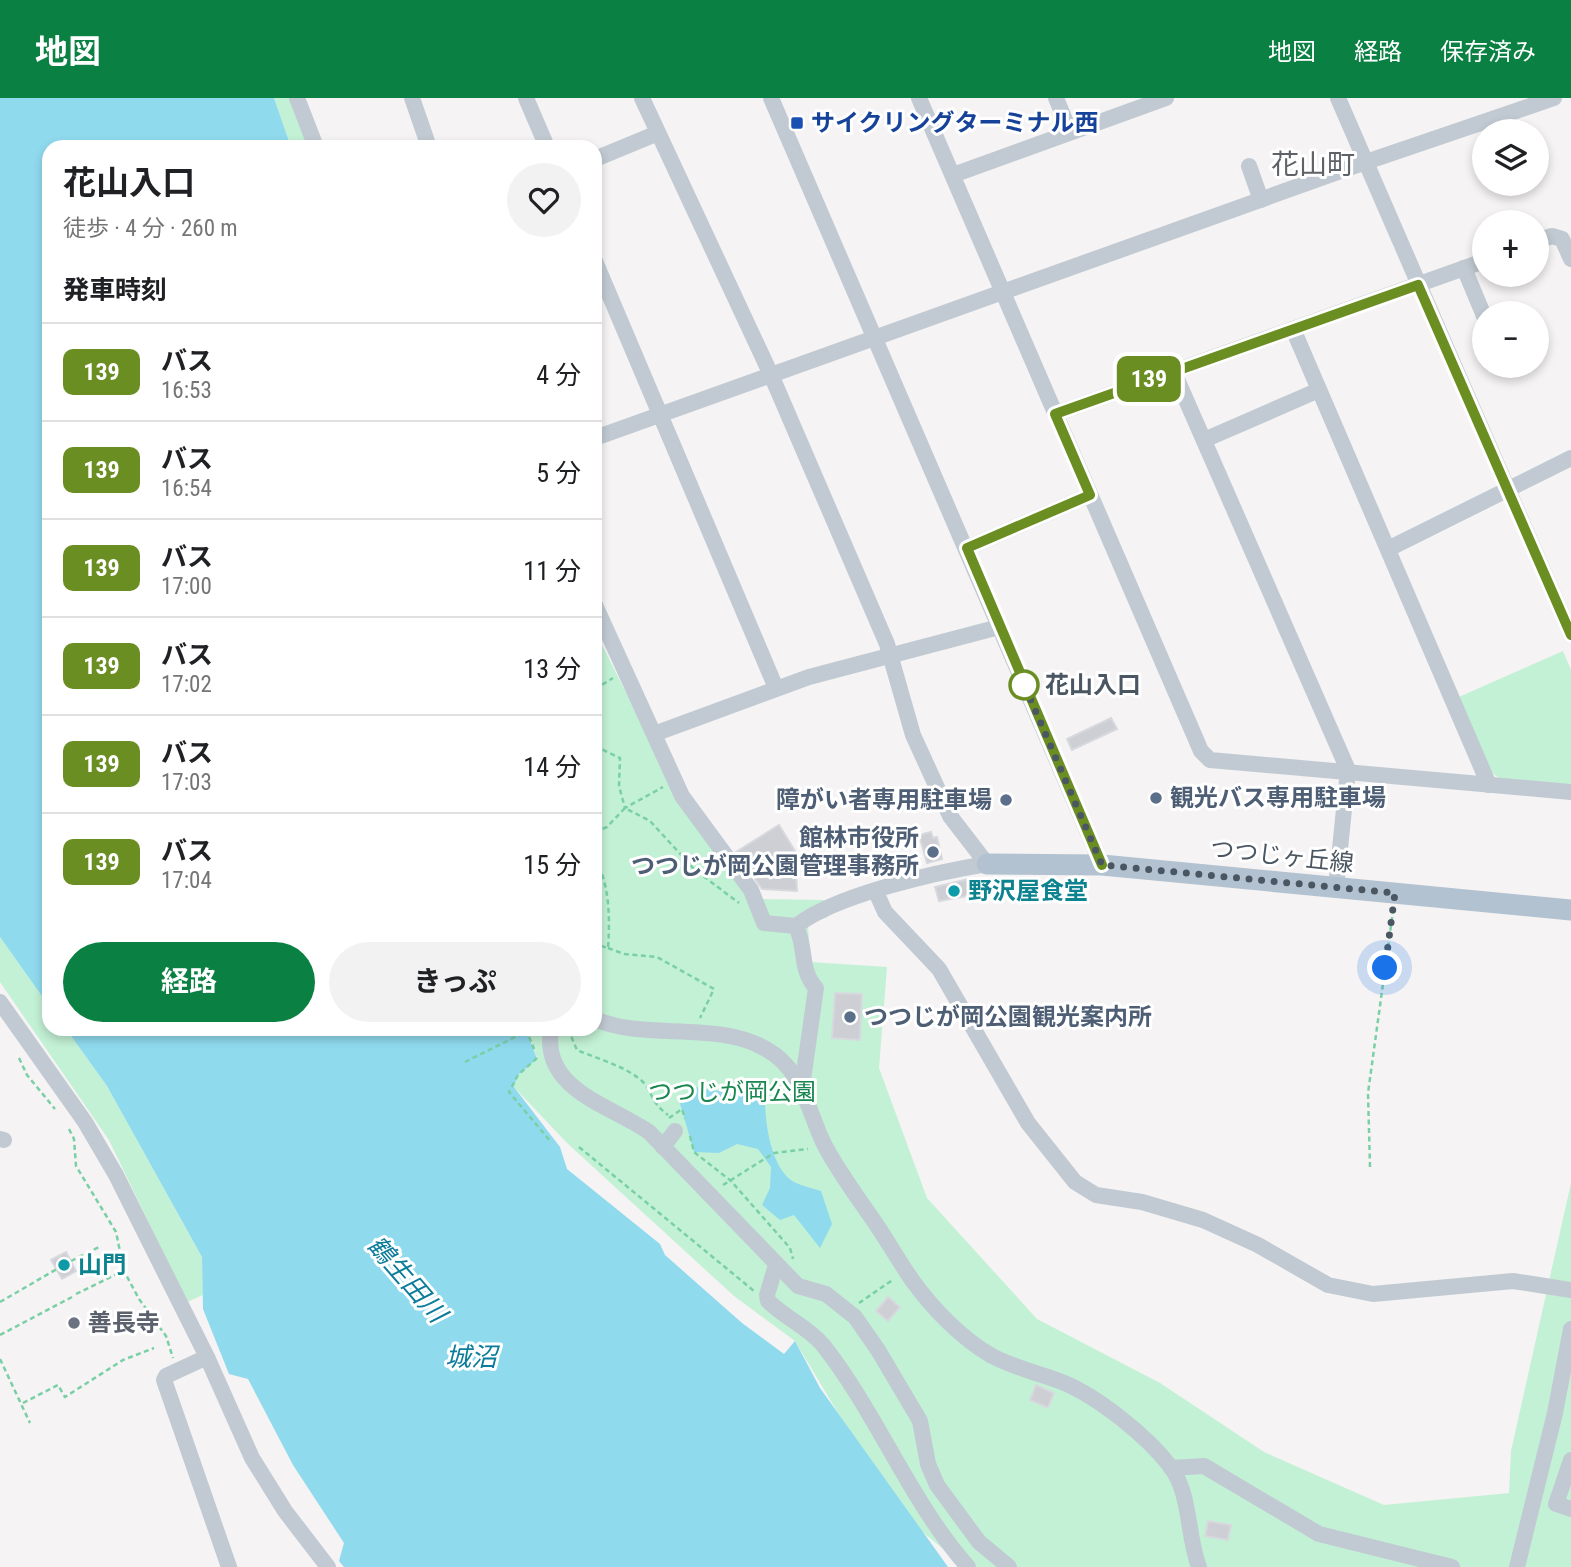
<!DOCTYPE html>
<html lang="ja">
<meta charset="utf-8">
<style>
:root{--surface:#fff;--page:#f2f2f2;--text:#202124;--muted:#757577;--line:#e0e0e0;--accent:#0b8043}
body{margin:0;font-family:"Roboto Condensed","Noto Sans JP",sans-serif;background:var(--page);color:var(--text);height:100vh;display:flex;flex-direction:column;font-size:26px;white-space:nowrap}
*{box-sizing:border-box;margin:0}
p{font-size:23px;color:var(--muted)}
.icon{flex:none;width:38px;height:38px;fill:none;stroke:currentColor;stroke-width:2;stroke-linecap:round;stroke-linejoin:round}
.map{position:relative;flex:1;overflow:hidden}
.panel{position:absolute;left:42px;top:42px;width:560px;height:896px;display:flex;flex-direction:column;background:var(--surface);border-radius:21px;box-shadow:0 4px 10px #0003}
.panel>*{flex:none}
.badge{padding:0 14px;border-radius:10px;font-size:24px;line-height:46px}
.buttons{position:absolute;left:1472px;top:21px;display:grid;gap:14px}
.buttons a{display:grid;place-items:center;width:77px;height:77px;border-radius:50%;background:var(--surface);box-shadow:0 4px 10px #0003;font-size:35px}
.you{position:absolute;width:35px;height:35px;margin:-18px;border:5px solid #fff;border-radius:50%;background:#1a73e8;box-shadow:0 0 0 10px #1a73e833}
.map>.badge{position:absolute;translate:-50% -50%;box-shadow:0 0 0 4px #fff}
h2{padding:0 21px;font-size:26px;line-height:63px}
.round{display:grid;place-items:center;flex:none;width:74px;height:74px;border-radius:37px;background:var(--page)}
.headline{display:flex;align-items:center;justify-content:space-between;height:119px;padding:0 21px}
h1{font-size:33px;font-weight:700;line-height:52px}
.primary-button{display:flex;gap:14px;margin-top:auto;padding:14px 21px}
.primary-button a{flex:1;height:80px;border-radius:42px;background:var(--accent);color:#fff;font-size:28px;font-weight:700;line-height:80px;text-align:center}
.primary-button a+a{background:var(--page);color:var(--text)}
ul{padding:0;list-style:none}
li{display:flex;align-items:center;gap:21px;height:98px;padding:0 21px;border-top:2px solid var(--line)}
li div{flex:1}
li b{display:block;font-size:26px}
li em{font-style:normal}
li .badge{min-width:77px;font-weight:700;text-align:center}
header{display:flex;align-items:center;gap:42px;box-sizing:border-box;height:98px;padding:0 35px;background:var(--accent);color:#fff}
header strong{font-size:33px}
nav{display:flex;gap:38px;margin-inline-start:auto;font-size:24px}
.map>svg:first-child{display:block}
.green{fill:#c3f1d5}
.water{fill:#90daee}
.building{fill:#cdcfd5;stroke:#d7d9de;stroke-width:2}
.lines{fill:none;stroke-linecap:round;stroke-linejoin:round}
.path{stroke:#7ad0a6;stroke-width:2.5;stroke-dasharray:5 3.5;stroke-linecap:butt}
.minor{stroke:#c1cad2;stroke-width:16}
.major{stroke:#b3c2d1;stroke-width:21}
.line-casing{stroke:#fff;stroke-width:16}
.line{stroke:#6b8e23;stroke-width:10}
.walk{stroke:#4a5661;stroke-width:7;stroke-dasharray:0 12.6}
.transit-dot{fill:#1a4fb4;stroke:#fff;stroke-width:2.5}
.stop-dot{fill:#fff;stroke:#6b8e23;stroke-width:3.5}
.service-dot{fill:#5c6f8a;stroke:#fff;stroke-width:2.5}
.culture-dot{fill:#0f9aa8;stroke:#fff;stroke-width:2.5}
.worship-dot{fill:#6b7280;stroke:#fff;stroke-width:2.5}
.labels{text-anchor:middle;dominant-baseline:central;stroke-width:6;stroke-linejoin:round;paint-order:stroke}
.transit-label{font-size:24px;font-weight:bold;fill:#164399;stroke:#fff;text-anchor:start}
.stop-label{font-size:24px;font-weight:bold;fill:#4a5661;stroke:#fff;text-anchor:start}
.service-label{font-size:24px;font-weight:bold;fill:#4e5e75;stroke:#fff;text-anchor:start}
.street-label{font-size:24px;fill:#4a5661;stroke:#fff}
.culture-label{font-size:24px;font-weight:bold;fill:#0d838f;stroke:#fff;text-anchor:start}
.park-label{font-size:24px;fill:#17864f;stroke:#fff}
.worship-label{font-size:24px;font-weight:bold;fill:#5b616d;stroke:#fff;text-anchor:start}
.water-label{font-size:26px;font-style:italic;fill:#0c7c9b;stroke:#fff}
.quarter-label{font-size:28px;fill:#5f6368;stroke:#fff}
</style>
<header>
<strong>地図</strong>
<nav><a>地図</a><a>経路</a><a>保存済み</a></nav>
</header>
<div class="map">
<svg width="1571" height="1469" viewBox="0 0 1571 1469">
<rect width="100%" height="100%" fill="#f5f3f3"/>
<g class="green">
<path d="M274 0H291L310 49H291Z"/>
<path d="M595 533 678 698 756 801 824 802 828 819 808 826 810 864 887 869 879 970 927 1100 1037 1221 1160 1285 1264 1354 1384 1407 1509 1395 1511 1353 1571 1085V1469H965L896 1412 795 1243 734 1198 567 1045 514 989 518 977 537 960 526 931H595Z"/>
<path d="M1563 553 1571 572V687L1499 680 1492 675 1459 599Z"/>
<path d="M0 839 49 908V931H66L107 988 202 1159 203 1197 187 1204 109 1042 0 884Z"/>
</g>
<g class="water">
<path d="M0 0H274L291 49H49V908L0 839Z"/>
<path d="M66 931H526L537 961 518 977 514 989 560 1049 567 1071 660 1146 665 1157 742 1225 784 1256 795 1243 820 1290 948 1469H344L339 1463 344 1445 293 1367 248 1281 229 1276 203 1211 202 1159 107 988Z"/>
<path d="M695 989 765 1001C765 1025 771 1071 794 1084 802 1088 812 1090 821 1093L832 1126 820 1150 794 1117 780 1122 762 1107 770 1090 771 1069 758 1051 737 1046 719 1055 694 1054 679 1002Z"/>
</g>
<g class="building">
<path d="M1111 620 1117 631 1072 652 1067 641Z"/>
<path d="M779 727 795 753 797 793 762 791 736 754Z"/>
<path d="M931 734 933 740 937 739 942 761 927 765 919 737Z"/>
<path d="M969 781 973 797 939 803 935 789Z"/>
<path d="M835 895 862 896 860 942 832 940Z"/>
<path d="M66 1154 76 1173 62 1181 51 1162Z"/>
<path d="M888 1199 900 1209 888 1223 876 1213Z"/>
<path d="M1036 1287 1054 1295 1048 1310 1030 1302Z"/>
<path d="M1208 1423 1231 1427 1228 1442 1205 1438Z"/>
</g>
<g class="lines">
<g class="path">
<path d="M595 591 613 580"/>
<path d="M595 648 620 660 619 688 625 710 663 689"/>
<path d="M595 734 607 729 625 710 650 723 695 772 739 805"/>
<path d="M595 761C610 786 610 822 608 850L595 846"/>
<path d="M608 850 624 856 657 859 714 891 700 920"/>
<path d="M526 931 534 951"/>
<path d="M568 931 577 952C598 961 625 968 642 983 653 993 649 1003 668 1017"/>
<path d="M19 960 27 977 55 1011"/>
<path d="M537 960 518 977 509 994 551 1044"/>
<path d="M465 964 527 933"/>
<path d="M669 1020 682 1011 685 1021"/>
<path d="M69 1031 74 1041 76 1068 116 1134 124 1173 139 1201 166 1238 173 1260"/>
<path d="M690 1038 694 1054 731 1083 790 1150 793 1161"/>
<path d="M579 1049 754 1193"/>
<path d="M1370 1069 1368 995 1393 813"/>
<path d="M723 1087 774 1055 808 1051"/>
<path d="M71 1163 99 1149"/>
<path d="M76 1196 123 1173"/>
<path d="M0 1204 57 1171"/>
<path d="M859 1205 894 1181"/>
<path d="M0 1237 72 1199"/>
<path d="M0 1261 30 1325"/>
<path d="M23 1305 58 1287 65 1299 123 1262 154 1250"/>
</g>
<g class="minor">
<path d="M297 0 316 49"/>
<path d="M412 0 429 49"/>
<path d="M526 0 547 49"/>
<path d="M771 0 1102 767"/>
<path d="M919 0 1201 653 1210 662 1571 694"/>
<path d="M1056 0 1070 34"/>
<path d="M1338 0 1571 537"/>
<path d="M595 61 658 35"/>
<path d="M1249 68 1261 102"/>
<path d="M953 77 1166 0"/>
<path d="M1536 143 1552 138 1562 141 1571 161"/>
<path d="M595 163 776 590"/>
<path d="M1464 170 1484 218"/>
<path d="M1293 231 1489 687"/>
<path d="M1173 272 1348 672 1336 790"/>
<path d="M1055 316 1484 163"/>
<path d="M595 340 1366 64 1554 0"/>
<path d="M1204 342 1319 292"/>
<path d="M967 450 1090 397"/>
<path d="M1388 451 1571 360"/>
<path d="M595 507 682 698 751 792 764 825 796 828C835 797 937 774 987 766L950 718 913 637 887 546 772 279 642 0"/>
<path d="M654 636 809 579 999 529"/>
<path d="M876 794 885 814 939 871 1028 1025 1075 1084 1096 1097 1142 1104 1203 1122 1258 1147 1328 1187 1373 1196 1513 1183 1571 1192"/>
<path d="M796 828C807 851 799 871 816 890L802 989"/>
<path d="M0 904 85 1024 116 1077 207 1259 252 1360 285 1413 328 1469"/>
<path d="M595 921C644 943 716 922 766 951 804 972 807 1013 825 1048 841 1078 862 1105 880 1132 891 1149 901 1166 912 1182 932 1210 962 1241 992 1258 1015 1270 1038 1275 1062 1284 1097 1298 1147 1338 1170 1368 1191 1395 1187 1438 1199 1469"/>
<path d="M551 931C541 992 610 1007 649 1034L798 1188 826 1196 855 1219 878 1252 920 1323 928 1366 937 1387 979 1444 1009 1469"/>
<path d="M0 1041 4 1042"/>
<path d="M663 1049 675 1033"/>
<path d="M776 1167 767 1197 768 1203C785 1220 808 1229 823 1247 878 1317 909 1402 968 1469"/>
<path d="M207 1259 166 1278 164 1282 229 1469"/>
<path d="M1571 1362 1556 1406 1571 1411"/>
<path d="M1171 1370 1204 1368 1319 1436 1452 1469"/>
<path d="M1517 1469 1555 1315 1571 1231"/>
</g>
<path class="major" d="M987 766 1102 767 1571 812"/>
</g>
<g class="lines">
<defs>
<path id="line" d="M1102 767 967 450 1090 397 1055 316 1418 187 1571 537"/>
</defs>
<use href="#line" class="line-casing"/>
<use href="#line" class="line"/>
<path class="walk" d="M1024 587 1020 577 1102 767 1395 795 1385 870"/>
</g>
<rect class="transit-dot" x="790" y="18" width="14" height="14" rx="3.5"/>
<circle class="stop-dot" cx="1024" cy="587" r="14"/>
<g class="service-dot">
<circle cx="1156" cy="700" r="7"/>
<circle cx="1006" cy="702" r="7"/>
<circle cx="933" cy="754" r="7"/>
<circle cx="850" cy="919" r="7"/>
</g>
<g class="culture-dot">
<circle cx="954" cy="793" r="7"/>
<circle cx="64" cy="1167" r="7"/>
</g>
<circle class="worship-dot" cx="74" cy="1225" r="7"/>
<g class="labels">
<g class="transit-label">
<text x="811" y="25">サイクリングターミナル西</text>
</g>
<g class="stop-label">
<text x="1045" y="587">花山入口</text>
</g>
<g class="service-label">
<text x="1170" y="700">観光バス専用駐車場</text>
<text x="992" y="702" text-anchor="end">障がい者専用駐車場</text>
<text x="919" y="740" text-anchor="end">館林市役所<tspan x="919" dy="28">つつじが岡公園管理事務所</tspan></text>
<text x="864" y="919">つつじが岡公園観光案内所</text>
</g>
<g class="street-label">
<text transform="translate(1282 758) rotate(6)">つつじヶ丘線</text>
</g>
<g class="culture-label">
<text x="968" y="793">野沢屋食堂</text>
<text x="78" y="1167">山門</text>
</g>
<g class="park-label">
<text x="732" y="994">つつじが岡公園</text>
</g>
<g class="worship-label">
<text x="88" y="1225">善長寺</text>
</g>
<g class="water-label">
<text transform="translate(407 1181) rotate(49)">鶴生田川</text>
<text x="471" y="1259">城沼</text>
</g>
<g class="quarter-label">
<text x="1313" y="66">花山町</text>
</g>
</g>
</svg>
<div class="buttons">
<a><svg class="icon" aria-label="layers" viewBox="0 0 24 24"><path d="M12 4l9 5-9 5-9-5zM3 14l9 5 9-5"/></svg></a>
<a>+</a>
<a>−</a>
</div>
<div class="you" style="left:1385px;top:870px"></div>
<b class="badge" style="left:1149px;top:281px;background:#6b8e23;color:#fff">139</b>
<section class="panel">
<div class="headline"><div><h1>花山入口</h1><p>徒歩 · 4 分 · 260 m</p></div><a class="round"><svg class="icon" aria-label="heart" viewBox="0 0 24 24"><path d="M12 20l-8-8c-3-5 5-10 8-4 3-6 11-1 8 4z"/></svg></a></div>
<h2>発車時刻</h2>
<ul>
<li><span class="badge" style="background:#6b8e23;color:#fff">139</span><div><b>バス</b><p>16:53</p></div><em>4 分</em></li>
<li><span class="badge" style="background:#6b8e23;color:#fff">139</span><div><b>バス</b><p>16:54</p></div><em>5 分</em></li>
<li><span class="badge" style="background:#6b8e23;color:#fff">139</span><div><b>バス</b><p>17:00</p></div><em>11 分</em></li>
<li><span class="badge" style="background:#6b8e23;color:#fff">139</span><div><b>バス</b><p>17:02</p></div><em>13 分</em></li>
<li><span class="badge" style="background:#6b8e23;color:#fff">139</span><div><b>バス</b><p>17:03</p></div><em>14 分</em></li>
<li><span class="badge" style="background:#6b8e23;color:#fff">139</span><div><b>バス</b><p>17:04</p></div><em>15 分</em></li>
</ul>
<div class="primary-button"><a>経路</a><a>きっぷ</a></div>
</section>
</div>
